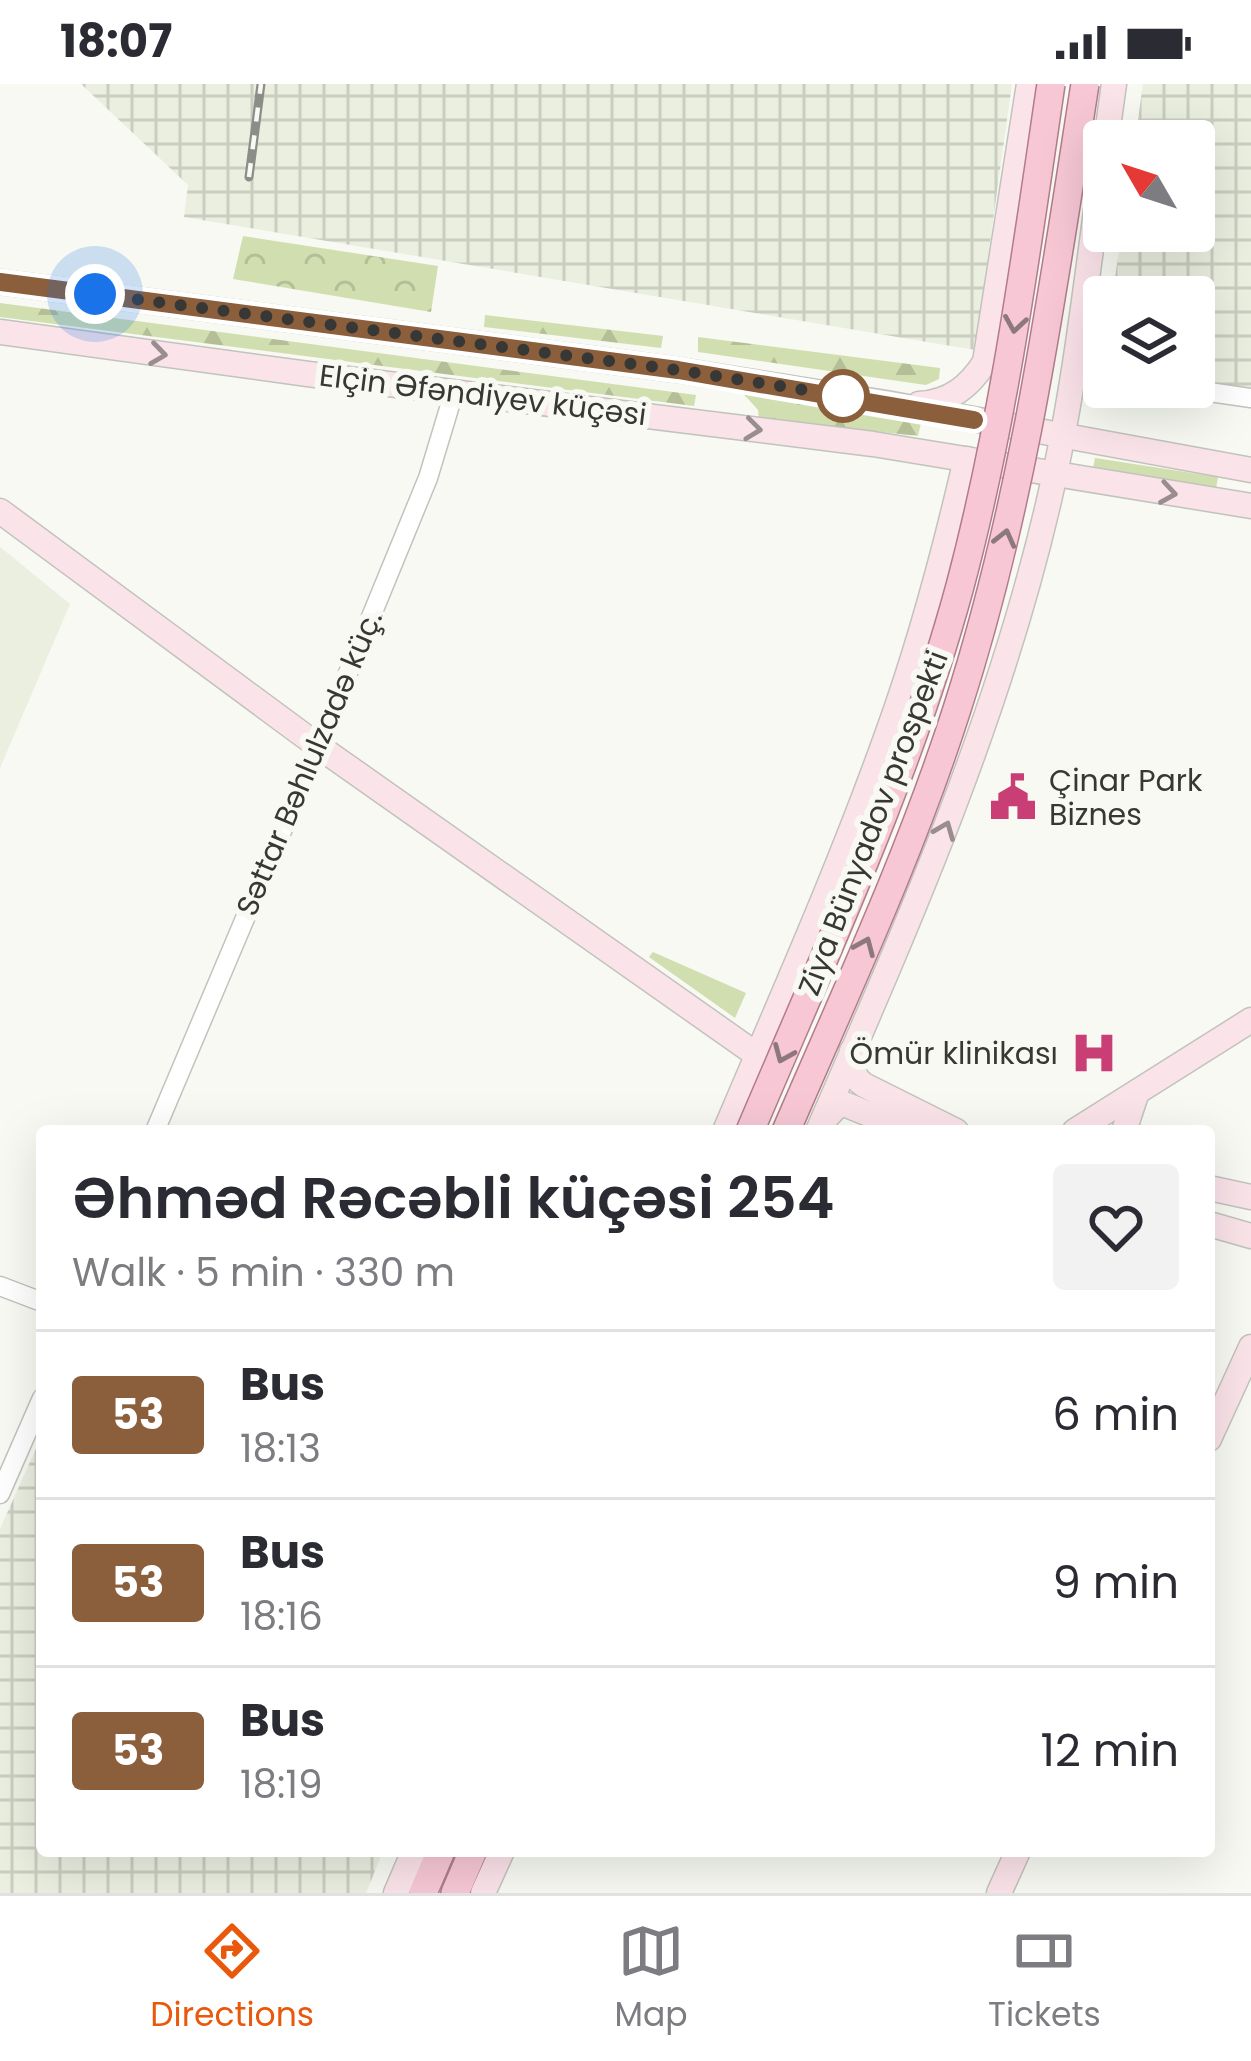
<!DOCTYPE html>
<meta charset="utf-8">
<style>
:root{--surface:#fff;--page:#f2f2f3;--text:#2b2b33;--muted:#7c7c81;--line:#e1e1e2;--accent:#ea580c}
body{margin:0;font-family:Poppins,sans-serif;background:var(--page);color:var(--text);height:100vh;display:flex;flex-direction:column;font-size:45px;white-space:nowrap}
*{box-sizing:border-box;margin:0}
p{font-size:39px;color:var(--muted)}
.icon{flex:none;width:66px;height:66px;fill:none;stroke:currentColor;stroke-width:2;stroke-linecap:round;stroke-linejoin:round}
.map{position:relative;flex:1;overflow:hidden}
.drawer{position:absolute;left:36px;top:1041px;width:1179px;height:732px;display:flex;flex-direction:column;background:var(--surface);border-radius:12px;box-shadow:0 12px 48px #0002}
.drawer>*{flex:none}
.badge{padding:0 24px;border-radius:9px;font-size:42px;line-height:78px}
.needle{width:78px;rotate:309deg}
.tools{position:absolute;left:1083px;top:36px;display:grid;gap:24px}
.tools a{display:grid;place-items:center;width:132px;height:132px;border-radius:12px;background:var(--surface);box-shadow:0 12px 48px #0002;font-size:60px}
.you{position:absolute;width:60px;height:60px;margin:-30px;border:9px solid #fff;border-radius:50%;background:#1a73e8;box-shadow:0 0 0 18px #1a73e833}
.map>.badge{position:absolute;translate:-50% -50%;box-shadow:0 0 0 6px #fff}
.round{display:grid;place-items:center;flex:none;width:126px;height:126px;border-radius:12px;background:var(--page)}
.head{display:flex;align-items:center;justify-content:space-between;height:204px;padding:0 36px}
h1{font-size:57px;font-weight:600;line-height:90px}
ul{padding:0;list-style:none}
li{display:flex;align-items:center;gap:36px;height:168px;padding:0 36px;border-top:3px solid var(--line)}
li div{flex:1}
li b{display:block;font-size:45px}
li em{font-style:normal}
li .badge{min-width:132px;font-weight:700;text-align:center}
.status{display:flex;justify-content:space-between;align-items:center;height:84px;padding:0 60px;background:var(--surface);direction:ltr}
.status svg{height:33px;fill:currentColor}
.menu{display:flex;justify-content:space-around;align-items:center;height:168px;border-top:3px solid var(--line);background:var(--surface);font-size:33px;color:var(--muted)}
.menu a{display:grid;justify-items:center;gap:6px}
.menu .active{color:var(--accent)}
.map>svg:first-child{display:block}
.built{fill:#eaefe0}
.industrial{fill:url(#industrial-grid)}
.green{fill:#d1deb0}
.forest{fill:url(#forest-firs)}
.park{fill:url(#park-crowns)}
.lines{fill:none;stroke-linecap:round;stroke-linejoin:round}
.street-casing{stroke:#c1c3bc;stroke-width:21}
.secondary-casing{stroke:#c1c3bc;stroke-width:27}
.primary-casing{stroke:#b17c8b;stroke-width:30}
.street{stroke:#fff;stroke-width:18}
.secondary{stroke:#fbe3ea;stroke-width:24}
.primary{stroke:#f7c7d5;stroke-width:27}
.rail-casing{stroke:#8c8d89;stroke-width:9}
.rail{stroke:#f7f9f2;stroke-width:4.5;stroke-dasharray:14;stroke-linecap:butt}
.primary-bridge-casing{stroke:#b17c8b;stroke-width:30;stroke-linecap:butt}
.primary-bridge{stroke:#f7c7d5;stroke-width:27}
.oneway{stroke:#8d787d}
.oneway2{stroke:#998d90}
.line-casing{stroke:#fff;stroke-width:27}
.line{stroke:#8b5e3c;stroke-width:18}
.walk{stroke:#373735;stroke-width:12;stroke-dasharray:0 21.6}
.stop-dot{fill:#fff;stroke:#8b5e3c;stroke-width:6}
.labels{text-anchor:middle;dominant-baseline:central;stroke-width:12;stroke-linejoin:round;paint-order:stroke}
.street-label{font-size:30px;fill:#373735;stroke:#f7f9f2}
.poi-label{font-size:30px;fill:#373735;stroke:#f7f9f2;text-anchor:start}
</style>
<div class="status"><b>18:07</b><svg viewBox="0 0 49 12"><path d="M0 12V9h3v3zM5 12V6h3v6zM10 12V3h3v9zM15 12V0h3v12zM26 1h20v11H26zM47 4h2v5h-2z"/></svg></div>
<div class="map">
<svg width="1251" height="1809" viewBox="0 0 1251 1809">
<defs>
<pattern id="industrial-grid" width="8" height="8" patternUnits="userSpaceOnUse" patternTransform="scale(3)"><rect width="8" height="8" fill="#eaefe0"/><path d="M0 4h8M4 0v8" fill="none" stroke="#c9cec1"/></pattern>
<pattern id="forest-firs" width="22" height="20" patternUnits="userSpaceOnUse" patternTransform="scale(3)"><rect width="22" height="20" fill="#d1deb0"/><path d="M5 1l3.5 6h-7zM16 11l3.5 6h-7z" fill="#b4bf98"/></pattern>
<pattern id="park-crowns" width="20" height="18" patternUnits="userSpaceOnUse" patternTransform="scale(3)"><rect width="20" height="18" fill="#d1deb0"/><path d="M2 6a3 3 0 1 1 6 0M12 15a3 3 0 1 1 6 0" fill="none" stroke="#b4bf98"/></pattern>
</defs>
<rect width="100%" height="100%" fill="#f7f9f2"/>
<path class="built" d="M0 463 70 520 0 684Z"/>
<g class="industrial">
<path d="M81 0H1012L975 266 184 133 188 101Z"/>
<path d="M1143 0H1251V307L1194 299V213H1112L1122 147H1194V57H1135Z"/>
<path d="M42 1351V1767H383L366 1809H0V1445Z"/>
</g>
<g class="green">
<path d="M1095 374 1218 393 1216 404 1093 384Z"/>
<path d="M653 868 746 909 735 934 649 873Z"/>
</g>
<g class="forest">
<path d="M0 219 696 311 694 322 0 233Z"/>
<path d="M485 231 663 252 661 264 484 243Z"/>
<path d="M698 253 940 284 939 295 926 301 698 268Z"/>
<path d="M742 308 921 339 918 352 759 335 758 326Z"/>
</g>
<path class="park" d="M243 152 438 182 431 228 233 195Z"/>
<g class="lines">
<defs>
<g id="street">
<path d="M1072 287 1104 292"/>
<path d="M1175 303 1251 314"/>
<path d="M155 1047 318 662 428 394 454 308"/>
<path d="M0 1202 42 1218"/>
<path d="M0 1410 42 1314"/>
</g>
<g id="secondary">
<path d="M1106 57 1114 0"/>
<path d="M0 198 678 286 886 319 1251 386"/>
<path d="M0 248 308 290 873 360 1251 422"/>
<path d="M919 320C950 318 969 303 985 278L1029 0"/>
<path d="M0 427 318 662 757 971"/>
<path d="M852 967C853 982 851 992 864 1001L956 1047"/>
<path d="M823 1037 837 1022 844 1020 911 1047"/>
<path d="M725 1047C781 915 840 783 888 648 920 560 945 466 966 375"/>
<path d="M818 1047C908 840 1000 632 1050 412 1076 299 1088 182 1104 68"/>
<path d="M1075 1047 1251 936"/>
<path d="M1124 1047 1137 1008"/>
<path d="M1209 1104 1251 1113"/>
<path d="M1209 1140 1251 1152"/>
<path d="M1209 1355 1251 1263"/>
<path d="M396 1809 414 1767"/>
<path d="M483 1809 502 1767"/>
<path d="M999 1809 1018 1767"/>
</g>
<g id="primary">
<path d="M423 1809 441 1767"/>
<path d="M455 1809 473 1767"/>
</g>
</defs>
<use href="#street" class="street-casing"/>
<use href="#secondary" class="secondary-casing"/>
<use href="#primary" class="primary-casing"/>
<use href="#street" class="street"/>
<use href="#secondary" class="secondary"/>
<use href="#primary" class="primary"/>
<defs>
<path id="rail" d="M249 93 261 0"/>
</defs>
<use href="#rail" class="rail-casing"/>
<use href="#rail" class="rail"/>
<defs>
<g id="primary-bridge">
<path d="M750 1047C826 868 909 690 960 502 1004 337 1026 169 1051 0"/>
<path d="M786 1047C846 908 911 769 957 625 1023 421 1052 211 1085 0"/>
</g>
</defs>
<use href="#primary-bridge" class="primary-bridge-casing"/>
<use href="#primary-bridge" class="primary-bridge"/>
</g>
<defs><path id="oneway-chevron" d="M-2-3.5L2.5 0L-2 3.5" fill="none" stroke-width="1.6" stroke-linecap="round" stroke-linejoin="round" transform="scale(3)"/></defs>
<g class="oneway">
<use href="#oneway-chevron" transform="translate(1015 240) rotate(99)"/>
<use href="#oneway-chevron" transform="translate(1005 454) rotate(-76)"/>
<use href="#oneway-chevron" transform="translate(865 862) rotate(-67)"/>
<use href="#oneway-chevron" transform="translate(783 970) rotate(113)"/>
</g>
<g class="oneway2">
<use href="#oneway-chevron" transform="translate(158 270) rotate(8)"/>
<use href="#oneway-chevron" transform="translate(753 345) rotate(7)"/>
<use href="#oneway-chevron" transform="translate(1168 409) rotate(9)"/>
<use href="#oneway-chevron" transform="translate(945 746) rotate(-68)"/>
</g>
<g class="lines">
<defs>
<path id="line" d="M0 198 678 286 974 336"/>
</defs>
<use href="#line" class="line-casing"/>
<use href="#line" class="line"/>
<path class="walk" d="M95 210 678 286 843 312"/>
</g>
<defs>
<symbol id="civic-bare" viewBox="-9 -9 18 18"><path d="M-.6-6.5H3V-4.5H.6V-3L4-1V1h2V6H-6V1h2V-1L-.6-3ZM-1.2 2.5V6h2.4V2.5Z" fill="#c93e75" stroke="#f7f9f2" stroke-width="2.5" paint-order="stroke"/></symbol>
<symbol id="hospital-bare" viewBox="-9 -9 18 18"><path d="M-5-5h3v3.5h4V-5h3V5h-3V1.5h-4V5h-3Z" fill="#c93e75" stroke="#f7f9f2" stroke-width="2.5" paint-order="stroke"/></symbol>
</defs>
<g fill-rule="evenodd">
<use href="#civic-bare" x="980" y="680" width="66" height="66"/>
<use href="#hospital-bare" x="1061" y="936" width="66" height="66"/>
</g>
<circle class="stop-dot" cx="843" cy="312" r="24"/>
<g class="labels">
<g class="street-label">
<text transform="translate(483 311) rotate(7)">Elçin Əfəndiyev küçəsi</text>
<text transform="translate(309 679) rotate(-67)">Səttar Bəhlulzadə küç.</text>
<text transform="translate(873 739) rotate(-69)">Ziya Bünyadov prospekti</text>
</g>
<g class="poi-label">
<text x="1049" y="696">Çinar Park<tspan x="1049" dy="34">Biznes</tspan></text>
<text x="1058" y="969" text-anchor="end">Ömür klinikası</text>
</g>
</g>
</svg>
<div class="tools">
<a><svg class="needle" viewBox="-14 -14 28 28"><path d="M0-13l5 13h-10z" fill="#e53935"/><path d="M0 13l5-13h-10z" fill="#7c7c81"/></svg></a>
<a><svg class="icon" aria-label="layers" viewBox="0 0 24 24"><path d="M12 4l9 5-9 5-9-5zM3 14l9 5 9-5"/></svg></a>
</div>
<div class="you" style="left:95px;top:210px"></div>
<section class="drawer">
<div class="head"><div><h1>Əhməd Rəcəbli küçəsi 254</h1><p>Walk · 5 min · 330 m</p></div><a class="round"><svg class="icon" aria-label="heart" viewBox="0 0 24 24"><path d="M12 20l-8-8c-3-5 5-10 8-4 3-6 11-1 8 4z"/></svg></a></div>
<ul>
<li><span class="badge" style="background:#8b5e3c;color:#fff">53</span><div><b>Bus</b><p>18:13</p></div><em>6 min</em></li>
<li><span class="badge" style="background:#8b5e3c;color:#fff">53</span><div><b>Bus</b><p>18:16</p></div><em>9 min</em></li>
<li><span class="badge" style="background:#8b5e3c;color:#fff">53</span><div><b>Bus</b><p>18:19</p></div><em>12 min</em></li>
</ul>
</section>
</div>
<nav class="menu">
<a class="active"><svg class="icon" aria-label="directions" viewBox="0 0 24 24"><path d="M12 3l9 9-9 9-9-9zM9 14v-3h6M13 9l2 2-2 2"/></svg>Directions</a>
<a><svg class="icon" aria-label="map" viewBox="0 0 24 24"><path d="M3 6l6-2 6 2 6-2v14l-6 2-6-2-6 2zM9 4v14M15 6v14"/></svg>Map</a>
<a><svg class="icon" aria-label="tickets" viewBox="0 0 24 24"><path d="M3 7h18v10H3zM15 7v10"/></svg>Tickets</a>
</nav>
